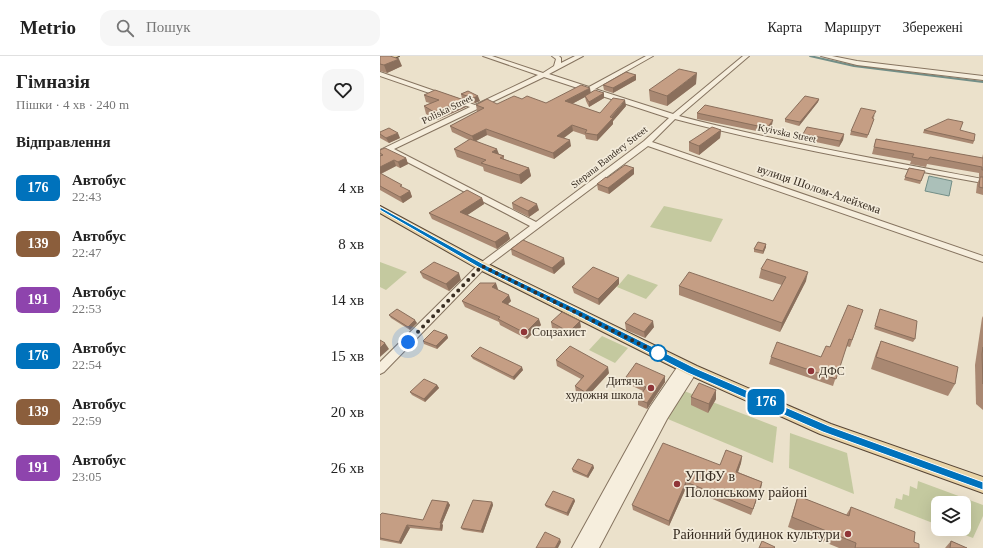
<!DOCTYPE html>
<html lang="uk">
<meta charset="utf-8">
<style>
:root{--surface:#fff;--page:#f6f6f6;--text:#222;--muted:#767676;--line:#e0e0e0}
body{margin:0;font-family:"Times New Roman",serif;background:var(--page);color:var(--text);height:100vh;display:flex;flex-direction:column;font-size:15px;white-space:nowrap}
*{box-sizing:border-box;margin:0}
p{font-size:13px;color:var(--muted)}
.icon{flex:none;width:22px;height:22px;fill:none;stroke:currentColor;stroke-width:2;stroke-linecap:round;stroke-linejoin:round}
.map{position:relative;flex:1;overflow:hidden}
.sheet{display:flex;flex-direction:column;background:var(--surface);width:380px}
.sheet>*{flex:none}
.badge{padding:0 8px;border-radius:6px;font-size:14px;line-height:26px}
.buttons{position:absolute;left:551px;top:440px;display:grid;gap:8px}
.buttons a{display:grid;place-items:center;width:40px;height:40px;border-radius:8px;background:var(--surface);box-shadow:0 4px 16px #0002;font-size:20px}
.you{position:absolute;width:20px;height:20px;margin:-10px;border:3px solid #fff;border-radius:50%;background:#1a73e8;box-shadow:0 0 0 6px #1a73e833}
.map>.badge{position:absolute;translate:-50% -50%;box-shadow:0 0 0 2px #fff}
h2{padding:0 16px;font-size:15px;line-height:36px}
.round{display:grid;place-items:center;flex:none;width:42px;height:42px;border-radius:12px;background:var(--page)}
.headline{display:flex;align-items:center;justify-content:space-between;height:68px;padding:0 16px}
h1{font-size:19px;font-weight:700;line-height:30px}
ul{padding:0;list-style:none}
li{display:flex;align-items:center;gap:12px;height:56px;padding:0 16px}
li div{flex:1}
li b{display:block;font-size:15px}
li em{font-style:normal}
li .badge{min-width:44px;font-weight:700;text-align:center}
header{display:flex;align-items:center;gap:24px;box-sizing:border-box;height:56px;padding:0 20px;background:var(--surface);border-bottom:1px solid var(--line)}
header strong{font-size:19px}
nav{display:flex;gap:22px;margin-inline-start:auto;font-size:14px}
.search{width:280px;height:36px;background:var(--page);display:flex;align-items:center;gap:10px;box-sizing:border-box;padding:0 14px;border-radius:12px;color:var(--muted);font-size:15px}
main{display:flex;flex:1;min-height:0}
.map>svg:first-child{display:block}
.green{fill:#c4c99f}
.water{fill:#abc0b9;stroke:#728e87}
.lines{fill:none;stroke-linecap:round;stroke-linejoin:round}
.stream{stroke:#728e87;stroke-width:2}
.minor-casing{stroke:#867460;stroke-width:2}
.major-casing{stroke:#554334;stroke-width:2}
.minor{fill:#f6eedd;fill-rule:evenodd}
.major{fill:#e9d4a7;fill-rule:evenodd}
.wall{fill:#a98872}
.shaded-wall{fill:#8a6f5c}
.building{fill:#c59e84;stroke:#8a6f5c}
.line{fill:#0072bc;stroke:#fff}
.walk{stroke:#382d22;stroke-width:4;stroke-dasharray:0 7.2}
.poi-dot{fill:#903638;stroke:#f3ebda;stroke-width:1.5}
.stop-dot{fill:#fff;stroke:#0072bc;stroke-width:2}
.labels{text-anchor:middle;dominant-baseline:central;stroke-width:3.5;stroke-linejoin:round;paint-order:stroke}
.far-street-label{font-size:10px;fill:#382d22;stroke:#f3ebda}
.street-label{font-size:12px;fill:#382d22;stroke:#f3ebda}
.poi-label{font-size:12px;fill:#382d22;stroke:#f3ebda;text-anchor:start}
.near-poi-label{font-size:14px;fill:#382d22;stroke:#f3ebda;text-anchor:start}
</style>
<header>
<strong>Metrio</strong>
<div class="search"><svg class="icon" aria-label="search" viewBox="0 0 24 24"><circle cx="10" cy="10" r="6"/><path d="M15 15l6 6"/></svg>Пошук</div>
<nav><a>Карта</a><a>Маршрут</a><a>Збережені</a></nav>
</header>
<main>
<section class="sheet">
<div class="headline"><div><h1>Гімназія</h1><p>Пішки · 4 хв · 240 m</p></div><a class="round"><svg class="icon" aria-label="heart" viewBox="0 0 24 24"><path d="M12 20l-8-8c-3-5 5-10 8-4 3-6 11-1 8 4z"/></svg></a></div>
<h2>Відправлення</h2>
<ul>
<li><span class="badge" style="background:#0072bc;color:#fff">176</span><div><b>Автобус</b><p>22:43</p></div><em>4 хв</em></li>
<li><span class="badge" style="background:#8b5e3c;color:#fff">139</span><div><b>Автобус</b><p>22:47</p></div><em>8 хв</em></li>
<li><span class="badge" style="background:#8e44ad;color:#fff">191</span><div><b>Автобус</b><p>22:53</p></div><em>14 хв</em></li>
<li><span class="badge" style="background:#0072bc;color:#fff">176</span><div><b>Автобус</b><p>22:54</p></div><em>15 хв</em></li>
<li><span class="badge" style="background:#8b5e3c;color:#fff">139</span><div><b>Автобус</b><p>22:59</p></div><em>20 хв</em></li>
<li><span class="badge" style="background:#8e44ad;color:#fff">191</span><div><b>Автобус</b><p>23:05</p></div><em>26 хв</em></li>
</ul>
</section>
<div class="map">
<svg width="603" height="492" viewBox="0 0 603 492">
<rect width="100%" height="100%" fill="#ebe1cb"/>
<g class="green">
<path d="M284 150 343 163 331 186 270 171Z"/>
<path d="M0 206 27 216 6 234 0 231Z"/>
<path d="M248 218 278 229 266 243 237 231Z"/>
<path d="M222 280 248 292 235 307 209 294Z"/>
<path d="M299 333 397 371 393 407 283 361Z"/>
<path d="M410 377 467 397 474 438 409 412Z"/>
<path d="M538 425 603 449V460L593 482 569 473H584V447H558V469L514 452 516 442 522 444 523 438 529 440 530 430 537 433Z"/>
</g>
<path class="water" d="M549 120 572 125 569 140 545 135Z"/>
<g class="lines">
<path class="stream" d="M430 0 474 10 603 26"/>
<defs>
<g id="minor">
<path d="M103 0H112L163 17 174 10 176 3 172 0H179L181 2V7L195 0H203L169 18 209 31 266 0H273L215 33 293 58 363 0H369L299 60C399 86 501 104 603 123V127C500 108 397 90 295 63L272 86 603 200V206L268 90 105 212 4 316 0 318V306L99 208 150 170 8 96 0 99V94L90 51 0 20V16L95 49 158 19ZM164 21 289 62 264 85 156 166 14 93Z"/>
<path d="M441 0H452L477 5 603 20V24L477 9Z"/>
<path d="M304 306 308 307 309 310 316 311 318 314 287 363 219 492H192L270 351 300 307Z"/>
</g>
<g id="major">
<path d="M8 0H19L0 8V3Z"/>
<path d="M0 150 106 207 317 310 451 368 603 421V437L440 378 307 318 98 213 0 157Z"/>
</g>
</defs>
<use href="#minor" class="minor-casing"/>
<use href="#major" class="major-casing"/>
<use href="#minor" class="minor"/>
<use href="#major" class="major"/>
</g>
<g class="wall">
<path d="M0 0 22 10 7 17 0 15Z"/>
<path d="M256 19V24L233 37 224 34 223 29Z"/>
<path d="M316 28 287 50 270 45 269 34Z"/>
<path d="M88 35 100 45 95 47 82 43 81 38Z"/>
<path d="M211 36 224 37V42L209 51 206 45 205 41 192 48 220 57 246 50 233 65V68L217 85 206 83 205 79 193 75 184 82 191 90 174 103 107 79 96 85 119 98 124 100V103L149 112 151 120 141 128 104 115 103 111 77 101 74 93 89 84 72 76 70 70 99 55H97L96 49 117 48 142 43 166 47Z"/>
<path d="M44 39 84 44 86 51 57 64 46 58 44 50 50 47 46 46Z"/>
<path d="M439 43 438 46 419 70 405 66V63Z"/>
<path d="M317 57 392 69 386 77 317 63Z"/>
<path d="M495 59 493 63V66L487 82 470 79 471 75Z"/>
<path d="M341 74 340 82 319 99 309 95V86Z"/>
<path d="M544 74H580L594 85 593 88 543 77Z"/>
<path d="M0 76 20 82 9 87 0 82Z"/>
<path d="M423 78H464L463 84 459 91 422 83Z"/>
<path d="M496 83 602 102 603 98V139L596 137 597 128 600 121H599V117L547 108 546 111 530 108 531 105 492 98Z"/>
<path d="M0 94 26 102 28 108 20 112 16 110 1 118 23 132 30 135 32 141 23 147 0 134Z"/>
<path d="M254 112V118L229 138 218 134 217 128Z"/>
<path d="M529 112 545 115 540 128 524 124Z"/>
<path d="M102 142 104 148 87 159 128 177 130 183 117 193 52 163 49 157Z"/>
<path d="M132 147 159 154 149 161 133 153Z"/>
<path d="M386 188V191L383 198 374 196V193Z"/>
<path d="M131 193 185 208 174 218 132 199Z"/>
<path d="M381 213 426 225 400 276 299 239V230L393 245 402 229 379 222Z"/>
<path d="M40 216 81 224 69 235 43 222Z"/>
<path d="M239 228 219 249 194 237 192 231Z"/>
<path d="M118 233V234L131 245 128 248 161 269 147 283 120 269 119 266 85 251 82 245Z"/>
<path d="M500 253 535 283 533 286 494 273Z"/>
<path d="M483 254 470 291 466 290 453 330 389 308 391 301H441Z"/>
<path d="M9 259 37 267 30 274 11 262Z"/>
<path d="M603 260V354L596 348 595 309 602 262Z"/>
<path d="M171 266 201 271 190 282 172 272Z"/>
<path d="M245 267 274 271 265 282 246 274Z"/>
<path d="M67 279 68 282 57 293 44 288 43 285Z"/>
<path d="M501 285 575 328 568 340 491 313 496 297Z"/>
<path d="M91 300 143 314 134 324 93 303Z"/>
<path d="M176 304 229 317 206 342 196 336 195 330 201 323 177 310Z"/>
<path d="M285 320V326L267 353 258 349V343L263 335 246 327V321Z"/>
<path d="M57 329 59 332 45 346 32 339 30 336Z"/>
<path d="M336 334V343L328 357 311 349V341Z"/>
<path d="M362 400 361 407 358 416 382 426 381 432 371 459 306 432 289 470 253 454 252 449Z"/>
<path d="M213 409 214 412 208 422 193 416 192 413Z"/>
<path d="M418 440 466 459 471 451 534 486 539 492H459L408 471Z"/>
<path d="M194 443 195 445 188 460 166 451 165 449Z"/>
<path d="M68 446 70 449 62 468 63 469 62 475 30 472 21 488 0 484V459L43 464Z"/>
<path d="M112 446 113 449 103 477 83 474 81 472Z"/>
<path d="M571 485 587 492H565Z"/>
</g>
<g class="shaded-wall">
<path d="M19 3 22 10 7 17 4 9Z"/>
<path d="M317 17 316 28 287 50V40Z"/>
<path d="M256 19V24L233 37V32Z"/>
<path d="M210 32 211 38 205 40V41L186 51 185 45Z"/>
<path d="M224 37V42L209 51V46Z"/>
<path d="M98 40 100 45 95 47 93 42Z"/>
<path d="M439 43 438 46 419 70 420 66Z"/>
<path d="M84 44 86 51 57 64 54 56Z"/>
<path d="M245 44 246 50 233 65V68L217 85V79Z"/>
<path d="M393 64 392 69 386 77 387 72Z"/>
<path d="M192 69 193 75 178 86 177 80Z"/>
<path d="M106 73 107 79 94 86 92 80Z"/>
<path d="M341 74 340 82 319 99V90Z"/>
<path d="M18 77 20 82 9 87 6 82Z"/>
<path d="M464 78 463 84 459 91 460 85Z"/>
<path d="M190 84 191 90 174 103 173 97Z"/>
<path d="M117 93 120 101 112 96Z"/>
<path d="M26 102 28 108 20 112 18 106Z"/>
<path d="M14 104 16 110 0 118V111Z"/>
<path d="M149 112 151 120 141 128 139 119Z"/>
<path d="M254 112V118L229 138 228 132Z"/>
<path d="M30 135 32 141 23 147 20 141Z"/>
<path d="M102 142 104 148 83 162 80 156Z"/>
<path d="M157 148 159 154 149 161 148 155Z"/>
<path d="M128 177 130 183 117 193 115 186Z"/>
<path d="M386 188V191L383 198V195Z"/>
<path d="M184 202 185 208 174 218 172 212Z"/>
<path d="M428 216 426 225 400 276 402 267Z"/>
<path d="M79 217 81 224 69 235 66 228Z"/>
<path d="M239 222V228L219 249 218 243Z"/>
<path d="M116 227 118 233 114 238 112 231Z"/>
<path d="M129 239 131 245 124 252 122 246Z"/>
<path d="M159 263 161 269 147 283 145 277Z"/>
<path d="M35 264 37 267 30 274 28 271Z"/>
<path d="M200 265 201 271 190 282 189 276Z"/>
<path d="M273 265 274 271 265 282 264 276Z"/>
<path d="M67 279 68 282 57 293 56 290Z"/>
<path d="M5 287 9 293 0 301V292Z"/>
<path d="M142 311 143 314 134 324 133 321Z"/>
<path d="M228 311 229 317 206 342 205 336Z"/>
<path d="M285 320V326L267 353V347Z"/>
<path d="M57 329 59 332 45 346 44 343Z"/>
<path d="M336 334V343L328 357 329 348Z"/>
<path d="M362 400 361 407 356 422V416Z"/>
<path d="M213 409 214 412 208 422 207 420Z"/>
<path d="M306 426V432L289 470V465Z"/>
<path d="M382 426 381 432 371 459Z"/>
<path d="M194 443 195 445 188 460 187 457Z"/>
<path d="M68 446 70 449 62 468 63 469 62 475 60 473V467Z"/>
<path d="M112 446 113 449 103 477 101 475Z"/>
<path d="M27 469 30 472 21 488 19 486Z"/>
<path d="M180 483 181 486 178 492H175Z"/>
</g>
<g class="building">
<path d="M0 0H10L19 3 4 9 0 8Z"/>
<path d="M299 13 317 17 287 40 269 34Z"/>
<path d="M246 16 256 19 233 32 223 29Z"/>
<path d="M201 29 210 32 185 45 220 57 233 42 245 44 230 61 233 62 217 79 205 77 207 74 192 69 177 80 190 84 173 97 106 73 92 80 70 70 104 52 96 49 107 43 117 48 134 40 142 43 147 40 166 47Z"/>
<path d="M55 34 84 44 54 56 44 50 59 44 44 39Z"/>
<path d="M215 34 224 37 209 46 205 40Z"/>
<path d="M88 35 98 40 93 42 81 38Z"/>
<path d="M425 40 439 43 420 66 405 63Z"/>
<path d="M325 49 393 64 387 72 317 57Z"/>
<path d="M481 52 496 55 492 62 494 63 488 79 471 75Z"/>
<path d="M568 63 583 66 580 74 595 78 594 85 544 74Z"/>
<path d="M332 71 341 74 319 90 309 86Z"/>
<path d="M427 71 464 78 460 85 423 78Z"/>
<path d="M9 72 18 77 6 82 0 78V76Z"/>
<path d="M90 83 117 93 112 96 124 100 120 102 149 112 139 119 101 107 106 104 74 93Z"/>
<path d="M496 83 603 102V114H602V111L550 101 548 104 532 101 534 98 494 91Z"/>
<path d="M5 92 26 102 18 106 14 104 0 111V100L3 99 0 97V94Z"/>
<path d="M245 109 254 112 228 132 217 128 226 121 227 122Z"/>
<path d="M529 112 545 115 541 125 525 121Z"/>
<path d="M0 117 22 129 20 130 30 135 20 141 0 130Z"/>
<path d="M600 121H603V132L599 131Z"/>
<path d="M87 134 102 142 80 156 128 177 115 186 49 157Z"/>
<path d="M141 141 157 148 148 155 132 147Z"/>
<path d="M143 184 184 202 172 212 131 193Z"/>
<path d="M378 186 386 188 383 195 374 193Z"/>
<path d="M387 203 428 216 402 267 299 230 309 216 393 245 406 221 381 213Z"/>
<path d="M54 206 79 217 66 228 40 216Z"/>
<path d="M213 211 239 222 218 243 192 231Z"/>
<path d="M100 227H116L112 231 129 239 122 246 159 263 145 277 118 263 120 261 82 245Z"/>
<path d="M468 249 483 254 472 284 469 283 456 323 391 301 397 286 441 301 446 290 450 291Z"/>
<path d="M17 253 35 264 28 271 9 259Z"/>
<path d="M500 253 537 265 535 283 495 270Z"/>
<path d="M182 256 200 265 189 276 171 266Z"/>
<path d="M254 257 273 265 264 276 245 267Z"/>
<path d="M54 274 67 279 56 290 43 285Z"/>
<path d="M0 284 5 287 0 292Z"/>
<path d="M501 285 578 311 575 328 496 301Z"/>
<path d="M190 290 228 311 205 336 195 330 204 320 176 304Z"/>
<path d="M100 291 142 311 133 321 91 300Z"/>
<path d="M603 291V328L602 298Z"/>
<path d="M256 307 285 320 267 347 258 343 266 331 246 321Z"/>
<path d="M44 323 57 329 44 343 30 336Z"/>
<path d="M319 327 336 334 329 348 311 341Z"/>
<path d="M283 387 340 409 346 394 362 400 356 416 382 426 373 453 306 426 289 465 252 449Z"/>
<path d="M198 403 213 409 207 420 192 413Z"/>
<path d="M173 435 194 443 187 457 165 449Z"/>
<path d="M418 440 469 460 471 451 535 476 534 486 539 488V492H475L476 487 412 461Z"/>
<path d="M52 444 68 446 60 467H61L60 473 27 469 19 486 0 482V459L2 457 43 464Z"/>
<path d="M93 444 112 446 101 475 81 472Z"/>
<path d="M165 476 180 483 175 492H156Z"/>
<path d="M382 485 395 491 394 492H379Z"/>
<path d="M571 485 587 492H570Z"/>
</g>
<path class="line" d="M0 151 105 209 201 255 315 312 449 370 603 426V434L443 376 308 317 196 259 100 212 0 154Z"/>
<g class="lines">
<path class="walk" d="M28 286 102 210 282 299 278 297"/>
</g>
<g class="poi-dot">
<circle cx="144" cy="276" r="4"/>
<circle cx="431" cy="315" r="4"/>
<circle cx="271" cy="332" r="4"/>
<circle cx="297" cy="428" r="4"/>
<circle cx="468" cy="478" r="4"/>
</g>
<circle class="stop-dot" cx="278" cy="297" r="8"/>
<g class="labels">
<g class="far-street-label">
<text transform="translate(67 53) rotate(-26)">Poliska Street</text>
<text transform="translate(407 77) rotate(12)">Kyivska Street</text>
<text transform="translate(229 101) rotate(-38)">Stepana Bandery Street</text>
</g>
<g class="street-label">
<text transform="translate(439 133) rotate(19)">вулиця Шолом-Алейхема</text>
</g>
<g class="poi-label">
<text x="152" y="276">Соцзахист</text>
<text x="439" y="315">ДФС</text>
<text x="263" y="325" text-anchor="end">Дитяча<tspan x="263" dy="14">художня школа</tspan></text>
</g>
<g class="near-poi-label">
<text x="305" y="420">УПФУ в<tspan x="305" dy="16">Полонському районі</tspan></text>
<text x="460" y="478" text-anchor="end">Районний будинок культури</text>
</g>
</g>
</svg>
<div class="buttons">
<a><svg class="icon" aria-label="layers" viewBox="0 0 24 24"><path d="M12 4l9 5-9 5-9-5zM3 14l9 5 9-5"/></svg></a>
</div>
<div class="you" style="left:28px;top:286px"></div>
<b class="badge" style="left:386px;top:346px;background:#0072bc;color:#fff">176</b>
</div>
</main>
